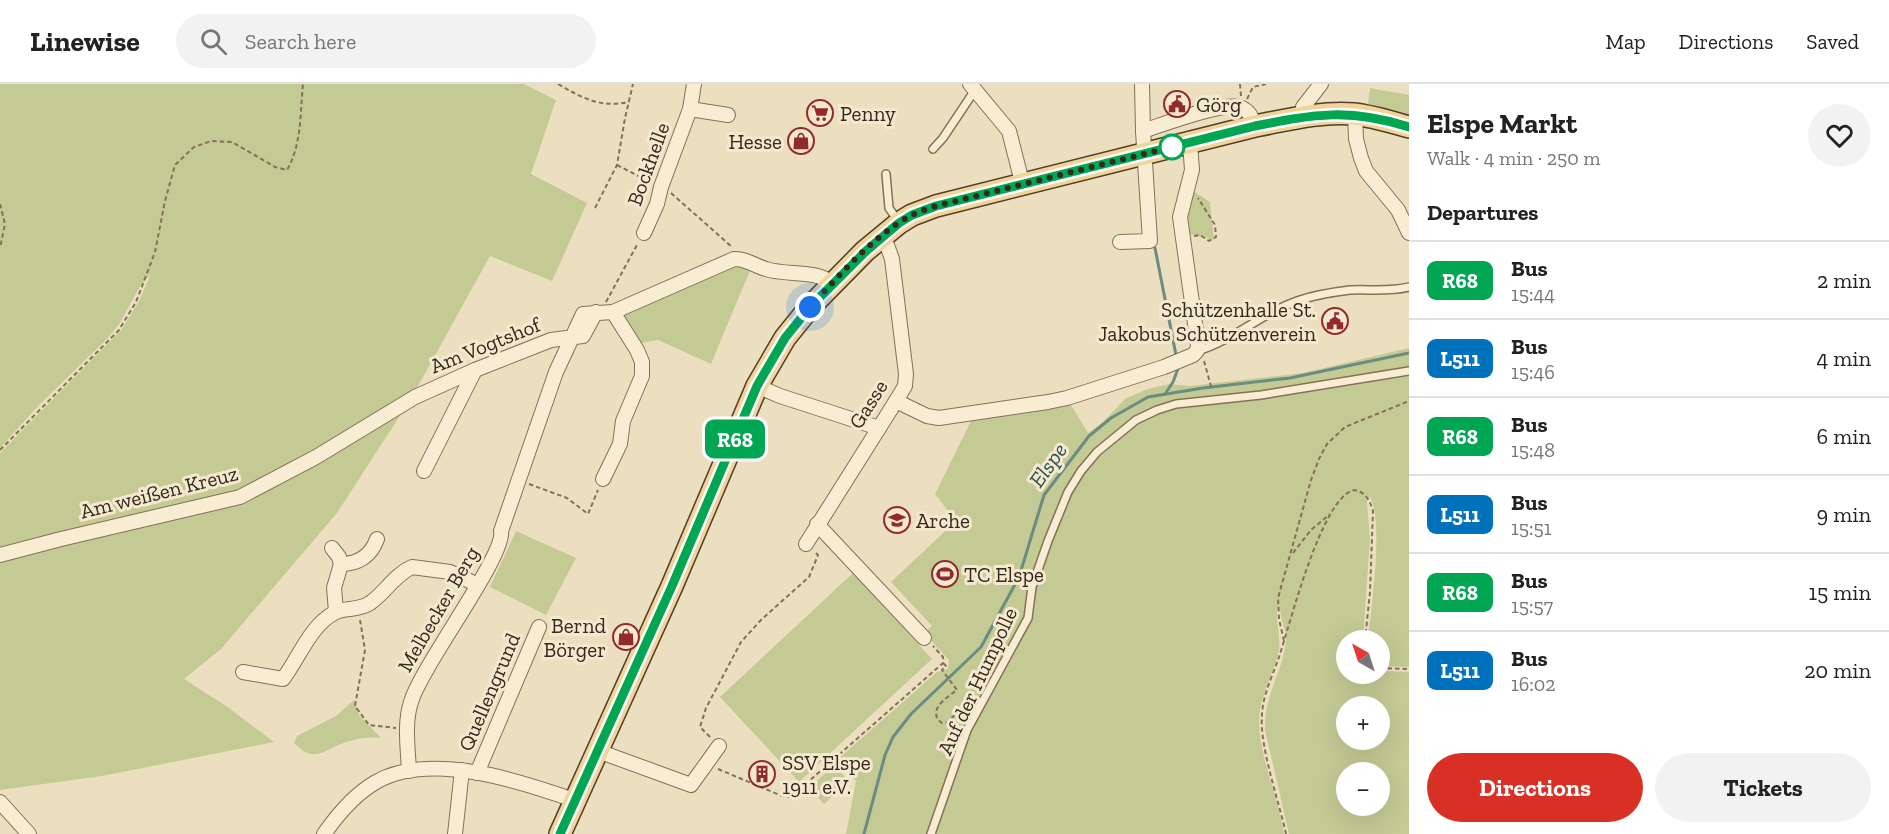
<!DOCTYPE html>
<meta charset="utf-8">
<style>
:root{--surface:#fff;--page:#f2f2f2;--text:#222;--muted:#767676;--line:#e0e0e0;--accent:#d93025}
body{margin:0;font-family:"Zilla Slab",serif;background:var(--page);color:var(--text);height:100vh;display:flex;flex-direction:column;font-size:22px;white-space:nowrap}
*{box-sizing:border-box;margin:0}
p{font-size:20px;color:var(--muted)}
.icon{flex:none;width:33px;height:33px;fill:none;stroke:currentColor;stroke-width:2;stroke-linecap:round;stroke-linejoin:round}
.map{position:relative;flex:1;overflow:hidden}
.sheet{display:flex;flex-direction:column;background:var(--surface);width:480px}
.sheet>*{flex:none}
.badge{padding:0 12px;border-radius:9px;font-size:21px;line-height:39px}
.needle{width:39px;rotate:321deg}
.tools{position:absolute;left:1336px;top:546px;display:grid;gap:12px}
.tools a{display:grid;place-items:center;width:54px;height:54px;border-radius:50%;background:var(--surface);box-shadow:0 6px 24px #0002;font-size:30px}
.you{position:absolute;width:30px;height:30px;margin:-15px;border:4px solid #fff;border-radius:50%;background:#1a73e8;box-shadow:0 0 0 9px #1a73e833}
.map>.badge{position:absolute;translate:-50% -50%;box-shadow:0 0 0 3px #fff}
h2{padding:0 18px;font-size:22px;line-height:54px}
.round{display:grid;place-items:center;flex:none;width:63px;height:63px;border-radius:32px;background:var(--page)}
.summary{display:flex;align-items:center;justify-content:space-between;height:102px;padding:0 18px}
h1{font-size:28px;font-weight:700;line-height:45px}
.primary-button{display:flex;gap:12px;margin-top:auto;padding:12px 18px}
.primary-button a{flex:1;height:69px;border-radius:36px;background:var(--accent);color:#fff;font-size:24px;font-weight:700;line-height:69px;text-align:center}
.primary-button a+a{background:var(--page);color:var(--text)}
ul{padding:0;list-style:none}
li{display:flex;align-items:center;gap:18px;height:78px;padding:0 18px;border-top:2px solid var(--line)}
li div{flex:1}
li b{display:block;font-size:22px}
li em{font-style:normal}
li .badge{min-width:66px;font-weight:700;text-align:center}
header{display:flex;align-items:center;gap:36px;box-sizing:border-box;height:84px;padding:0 30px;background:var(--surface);border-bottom:2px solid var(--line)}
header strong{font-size:28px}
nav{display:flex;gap:33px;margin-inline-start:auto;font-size:21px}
.search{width:420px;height:54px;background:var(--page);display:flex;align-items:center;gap:15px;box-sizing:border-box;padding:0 21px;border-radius:33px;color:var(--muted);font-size:22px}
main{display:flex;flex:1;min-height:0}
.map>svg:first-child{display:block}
.green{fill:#c4ca94;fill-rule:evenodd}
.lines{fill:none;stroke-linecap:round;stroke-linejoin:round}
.stream{stroke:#6a8c83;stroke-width:3}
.service-casing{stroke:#857058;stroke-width:10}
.minor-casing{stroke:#857058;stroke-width:16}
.primary-casing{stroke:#533e2d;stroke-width:24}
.path{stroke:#857058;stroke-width:2;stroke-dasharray:4.5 3;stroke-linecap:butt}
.service{stroke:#f8ecd3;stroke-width:7}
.minor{stroke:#f8ecd3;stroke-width:14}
.primary{stroke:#f0d498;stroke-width:21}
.line-casing{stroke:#fff;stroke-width:14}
.line{stroke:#00a651;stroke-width:9}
.walk{stroke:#35281d;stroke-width:6;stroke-dasharray:0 10.8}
.stop-dot{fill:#fff;stroke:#00a651;stroke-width:3}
.labels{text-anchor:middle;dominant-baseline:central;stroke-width:6;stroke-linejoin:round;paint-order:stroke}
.poi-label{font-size:21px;fill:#35281d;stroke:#f4e9cf;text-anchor:start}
.street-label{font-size:21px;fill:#35281d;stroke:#f4e9cf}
.water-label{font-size:22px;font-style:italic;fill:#2c5451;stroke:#f4e9cf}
</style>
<header>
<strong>Linewise</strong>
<div class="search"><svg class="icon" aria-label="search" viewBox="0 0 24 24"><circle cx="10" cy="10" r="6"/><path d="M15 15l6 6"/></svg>Search here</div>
<nav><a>Map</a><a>Directions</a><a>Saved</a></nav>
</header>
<main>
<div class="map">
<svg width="1409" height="750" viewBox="0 0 1409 750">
<rect width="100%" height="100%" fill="#ecdfc0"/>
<g class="green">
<path d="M0 0H524L556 16 531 90 587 119 552 197 490 172 412 313 337 429 221 565 184 595 226 622 274 658 102 692 0 706V369L122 245 139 217 151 190 140 202 120 239 108 254 40 320 0 364Z"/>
<path d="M1370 4 1409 11V32L1368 20Z"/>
<path d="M1190 105 1210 118 1214 156 1182 148Z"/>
<path d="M740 179 751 184 711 280 658 256 641 259 622 232Z"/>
<path d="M1409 264V583L1380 582V556H1368C1371 525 1384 439 1370 413L1367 417 1370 454 1363 556H1347V590H1380V587L1409 588V750H1289L1265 646C1264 610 1282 590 1286 558 1287 549 1281 536 1280 526L1277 525C1276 541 1282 555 1278 571 1272 593 1259 614 1259 637 1260 676 1278 712 1284 750H846L856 697 837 676 937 588 948 585 949 576 924 549 932 542 891 498 956 437 935 410 972 335 1068 316 1088 349 1103 338 1126 314 1148 305 1169 300 1191 302 1303 289ZM1347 622H1380V656H1347ZM1347 688H1380V722H1347Z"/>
<path d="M516 447 576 474 546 531 490 503Z"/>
<path d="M853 489 932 575 799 698 720 613Z"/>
<path d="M354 616 359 631 381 654C368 652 350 656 338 661 331 664 323 670 315 670 307 671 300 665 294 659L297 652 336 632Z"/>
<path d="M834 681 849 697 824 720 809 704Z"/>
</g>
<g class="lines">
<g class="stream">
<path d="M1155 164 1176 271"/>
<path d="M1165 310 1173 298 1179 282"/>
<path d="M864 750 885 671 893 653 911 630 981 563 1019 493 1044 411 1089 352 1111 334 1148 313 1203 304 1290 294 1409 269"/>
</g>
<defs>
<g id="service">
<path d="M933 65 943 54 975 6"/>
<path d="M886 90 889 124 898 137"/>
<path d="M1197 267C1234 256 1263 228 1300 216 1315 211 1334 208 1350 206 1370 205 1389 208 1409 203"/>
<path d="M931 750 967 646 1028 534 1032 503 1048 457 1068 408 1081 387 1097 368 1136 336 1157 326 1176 320 1261 311 1409 287"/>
</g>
<g id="minor">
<path d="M970 0 1009 47 1023 102"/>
<path d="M690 25 728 31"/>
<path d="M1355 30 1356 55 1361 74 1366 87 1398 126 1409 149"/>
<path d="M1302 33 1303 23 1321 0"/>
<path d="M1143 47C1162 41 1226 16 1242 24 1249 27 1253 35 1255 42"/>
<path d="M644 149 657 120 661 103 690 25 694 0"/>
<path d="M1120 158 1150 157 1143 47 1142 0"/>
<path d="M757 302 780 312 879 344"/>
<path d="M896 317 927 332 939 334 1048 318 1067 314 1164 283 1193 271 1197 267 1198 261 1180 133 1192 86 1190 59"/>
<path d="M424 387 475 286"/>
<path d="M603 395 620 360 623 337 642 292V278L637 266 613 228"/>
<path d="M817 440 924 554"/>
<path d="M806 460 896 317 905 302 906 290 892 175 887 161 881 153"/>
<path d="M332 464 339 473 341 480"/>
<path d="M0 471 61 455 240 413 316 373 415 313 475 286 551 256 583 252 596 228"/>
<path d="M336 527 334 504 341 480C358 480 371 472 377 455"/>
<path d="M243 588 283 595C299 574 310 542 334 529 344 523 359 527 370 519 385 509 394 491 412 483L450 488 478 501"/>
<path d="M598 667 691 701 719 662"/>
<path d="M409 687C408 665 404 639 411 618 422 581 506 471 501 447L556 288 583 230 613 228 734 175C745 174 755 182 766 185 787 192 814 185 832 199"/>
<path d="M477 689 539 543"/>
<path d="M0 718 29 750"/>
<path d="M324 750C338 730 355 710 376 698 430 667 520 697 574 716"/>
<path d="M455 750 462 686"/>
</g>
<path id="primary" d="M560 750 672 502 757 302 785 254 810 223 865 167 899 139 912 131 936 122 1255 42C1287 36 1321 27 1354 30 1372 32 1391 38 1409 43"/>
</defs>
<use href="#service" class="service-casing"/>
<use href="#minor" class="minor-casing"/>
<use href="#primary" class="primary-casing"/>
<g class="path">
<path d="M558 0C582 14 600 24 629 18"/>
<path d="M1240 0 1241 12"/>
<path d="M1247 15 1253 3 1266 0"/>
<path d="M617 81 650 98"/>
<path d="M671 109 732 163"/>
<path d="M0 120 5 140 0 164"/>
<path d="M595 124 617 81 625 34 633 0"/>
<path d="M1194 152 1200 151 1209 157 1216 153 1215 141 1198 114"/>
<path d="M606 218 638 159"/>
<path d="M1204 277 1212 306"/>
<path d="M0 366 119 246 136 218 155 168 165 117 175 81 194 63 211 57 232 58 275 83 287 86C302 60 300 29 303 0"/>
<path d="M529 400 567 414 588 430 598 406"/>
<path d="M1293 469 1311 446 1330 430"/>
<path d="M360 536 365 566 355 622 369 641 396 644"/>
<path d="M1284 557 1279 535 1278 514 1311 396 1319 375 1327 360 1345 343 1409 317"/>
<path d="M943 579 946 582 942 586 957 606C946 614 926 627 942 639H946L973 615"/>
<path d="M1380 584 1409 585"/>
<path d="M710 653 700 643 706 624 741 558 761 536 809 493 818 471 815 468"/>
<path d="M718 685 782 712 791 713 943 579V573L933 562"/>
<path d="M1286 750C1279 717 1259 662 1262 630 1263 610 1273 591 1279 573 1290 541 1321 414 1354 406 1366 408 1370 417 1373 427L1370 508 1365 556"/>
</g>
<use href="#service" class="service"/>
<use href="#minor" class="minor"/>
<use href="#primary" class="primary"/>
</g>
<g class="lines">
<defs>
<path id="line" d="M560 750 672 502 757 302 785 254 810 223 866 167 899 139 912 131 936 122 1255 42C1316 30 1349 24 1409 43"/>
</defs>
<use href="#line" class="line-casing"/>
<use href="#line" class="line"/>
<path class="walk" d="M810 223C840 191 871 154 910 132 918 128 927 125 936 122L1172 63"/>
</g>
<defs>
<symbol id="civic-ring" viewBox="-11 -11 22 22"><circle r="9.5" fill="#f4e9cf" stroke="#922a2c" stroke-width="1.5"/><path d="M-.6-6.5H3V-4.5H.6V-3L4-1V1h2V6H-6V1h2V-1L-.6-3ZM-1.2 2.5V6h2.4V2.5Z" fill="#922a2c"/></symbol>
<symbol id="supermarket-ring" viewBox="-11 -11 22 22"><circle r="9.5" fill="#f4e9cf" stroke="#922a2c" stroke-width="1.5"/><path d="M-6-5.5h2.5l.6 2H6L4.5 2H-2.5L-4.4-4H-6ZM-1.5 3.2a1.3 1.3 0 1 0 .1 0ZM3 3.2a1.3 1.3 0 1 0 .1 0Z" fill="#922a2c"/></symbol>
<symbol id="shop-ring" viewBox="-11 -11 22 22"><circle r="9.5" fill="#f4e9cf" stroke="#922a2c" stroke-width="1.5"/><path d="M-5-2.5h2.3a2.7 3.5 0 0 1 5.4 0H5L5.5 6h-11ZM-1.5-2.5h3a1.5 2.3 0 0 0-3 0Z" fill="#922a2c"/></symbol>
<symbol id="school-ring" viewBox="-11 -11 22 22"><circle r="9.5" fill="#f4e9cf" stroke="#922a2c" stroke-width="1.5"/><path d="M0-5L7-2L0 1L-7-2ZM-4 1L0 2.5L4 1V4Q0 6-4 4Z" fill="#922a2c"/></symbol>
<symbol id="stadium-ring" viewBox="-11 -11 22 22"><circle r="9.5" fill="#f4e9cf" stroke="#922a2c" stroke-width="1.5"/><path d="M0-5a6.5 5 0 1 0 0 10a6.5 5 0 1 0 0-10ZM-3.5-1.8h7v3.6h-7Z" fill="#922a2c"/></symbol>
<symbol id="building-ring" viewBox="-11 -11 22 22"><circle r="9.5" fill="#f4e9cf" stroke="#922a2c" stroke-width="1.5"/><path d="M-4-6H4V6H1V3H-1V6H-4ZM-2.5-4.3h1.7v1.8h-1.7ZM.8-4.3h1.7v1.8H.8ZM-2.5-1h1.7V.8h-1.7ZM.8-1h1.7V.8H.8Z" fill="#922a2c"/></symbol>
</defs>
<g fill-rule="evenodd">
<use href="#civic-ring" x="1162" y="5" width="30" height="30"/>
<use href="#supermarket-ring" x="805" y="14" width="30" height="30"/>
<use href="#shop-ring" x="786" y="42" width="30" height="30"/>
<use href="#civic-ring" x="1320" y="222" width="30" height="30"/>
<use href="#school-ring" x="882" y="421" width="30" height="30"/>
<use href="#stadium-ring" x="930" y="475" width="30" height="30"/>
<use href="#shop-ring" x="611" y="538" width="30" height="30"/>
<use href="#building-ring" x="747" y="675" width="30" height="30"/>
</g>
<circle class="stop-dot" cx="1172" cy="63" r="12"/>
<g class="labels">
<g class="poi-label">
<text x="1196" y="20">Görg</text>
<text x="840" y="29">Penny</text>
<text x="782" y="57" text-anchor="end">Hesse</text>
<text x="1316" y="225" text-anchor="end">Schützenhalle St.<tspan x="1316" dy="24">Jakobus Schützenverein</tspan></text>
<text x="916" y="436">Arche</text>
<text x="964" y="490">TC Elspe</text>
<text x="606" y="541" text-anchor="end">Bernd<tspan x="606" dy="24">Börger</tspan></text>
<text x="782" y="678">SSV Elspe<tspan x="782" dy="24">1911 e.V.</tspan></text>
</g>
<g class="street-label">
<text transform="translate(648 80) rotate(-70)">Bockhelle</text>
<text transform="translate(485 261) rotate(-22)">Am Vogtshof</text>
<text transform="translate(868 320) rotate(-58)">Gasse</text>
<text transform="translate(159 408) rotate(-14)">Am weißen Kreuz</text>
<text transform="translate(438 525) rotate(-60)">Melbecker Berg</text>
<text transform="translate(977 597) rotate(-65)">Auf der Humpolle</text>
<text transform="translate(489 608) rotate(-67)">Quellengrund</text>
</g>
<g class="water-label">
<text transform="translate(1048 381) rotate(-55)">Elspe</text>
</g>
</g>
</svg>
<div class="tools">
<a><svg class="needle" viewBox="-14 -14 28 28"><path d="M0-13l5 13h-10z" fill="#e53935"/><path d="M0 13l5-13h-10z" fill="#767676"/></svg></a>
<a>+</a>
<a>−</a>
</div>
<div class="you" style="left:810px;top:223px"></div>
<b class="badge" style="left:735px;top:355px;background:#00a651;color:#fff">R68</b>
</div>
<section class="sheet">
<div class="summary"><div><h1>Elspe Markt</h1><p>Walk · 4 min · 250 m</p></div><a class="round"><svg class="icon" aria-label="heart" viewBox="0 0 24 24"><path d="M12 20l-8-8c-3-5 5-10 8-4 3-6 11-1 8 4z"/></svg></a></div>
<h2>Departures</h2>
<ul>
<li><span class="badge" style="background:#00a651;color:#fff">R68</span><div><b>Bus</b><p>15:44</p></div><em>2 min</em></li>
<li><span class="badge" style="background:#0072bc;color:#fff">L511</span><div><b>Bus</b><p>15:46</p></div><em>4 min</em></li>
<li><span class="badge" style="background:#00a651;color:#fff">R68</span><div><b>Bus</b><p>15:48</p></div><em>6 min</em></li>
<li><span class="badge" style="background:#0072bc;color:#fff">L511</span><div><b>Bus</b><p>15:51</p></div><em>9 min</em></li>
<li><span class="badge" style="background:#00a651;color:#fff">R68</span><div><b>Bus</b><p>15:57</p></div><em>15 min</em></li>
<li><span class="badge" style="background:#0072bc;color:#fff">L511</span><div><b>Bus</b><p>16:02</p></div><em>20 min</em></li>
</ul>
<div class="primary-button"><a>Directions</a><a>Tickets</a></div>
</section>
</main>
